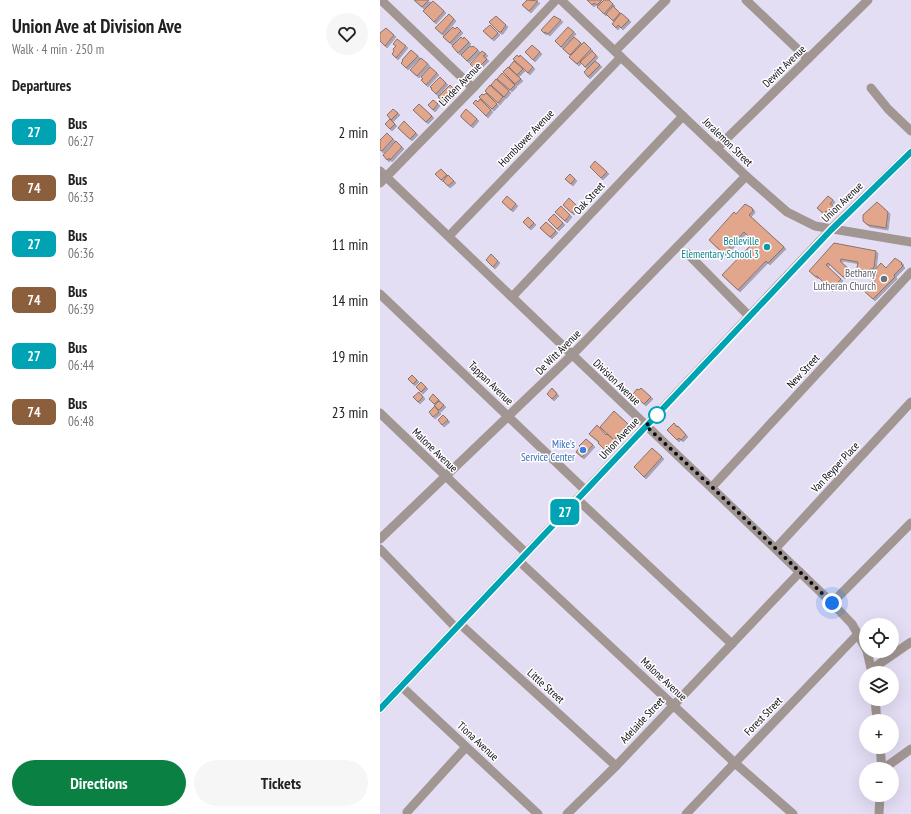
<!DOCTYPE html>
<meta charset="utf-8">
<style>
:root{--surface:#fff;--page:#f6f6f6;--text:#222;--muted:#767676;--accent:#0b8043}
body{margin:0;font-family:"PT Sans Narrow",sans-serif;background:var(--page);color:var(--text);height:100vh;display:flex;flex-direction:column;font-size:15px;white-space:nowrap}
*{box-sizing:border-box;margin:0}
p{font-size:13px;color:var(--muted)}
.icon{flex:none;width:22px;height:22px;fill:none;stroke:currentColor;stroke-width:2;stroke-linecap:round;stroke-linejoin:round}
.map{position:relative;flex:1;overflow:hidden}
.sheet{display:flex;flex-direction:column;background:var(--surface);width:380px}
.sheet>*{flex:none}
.badge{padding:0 8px;border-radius:6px;font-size:14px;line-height:26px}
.tools{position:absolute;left:479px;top:618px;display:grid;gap:8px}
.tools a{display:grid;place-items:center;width:40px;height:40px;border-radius:50%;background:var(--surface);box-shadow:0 4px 16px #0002;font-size:20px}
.you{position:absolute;width:20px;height:20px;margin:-10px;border:3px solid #fff;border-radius:50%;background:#1a73e8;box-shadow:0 0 0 6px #1a73e833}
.map>.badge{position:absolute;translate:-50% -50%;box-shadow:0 0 0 2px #fff}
h2{padding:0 12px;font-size:15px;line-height:36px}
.round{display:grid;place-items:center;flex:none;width:42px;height:42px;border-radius:21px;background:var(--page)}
.summary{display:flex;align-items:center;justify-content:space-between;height:68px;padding:0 12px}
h1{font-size:19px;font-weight:700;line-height:30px}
.primary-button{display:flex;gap:8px;margin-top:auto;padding:8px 12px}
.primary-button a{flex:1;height:46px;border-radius:24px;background:var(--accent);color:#fff;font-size:16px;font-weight:700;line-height:46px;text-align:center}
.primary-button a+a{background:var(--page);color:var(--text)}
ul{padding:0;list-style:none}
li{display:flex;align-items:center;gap:12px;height:56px;padding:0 12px}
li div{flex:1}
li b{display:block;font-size:15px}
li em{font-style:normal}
li .badge{min-width:44px;font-weight:700;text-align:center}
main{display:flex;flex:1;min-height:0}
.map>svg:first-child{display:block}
.building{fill:#e2a68c;stroke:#897269;filter:url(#shadow)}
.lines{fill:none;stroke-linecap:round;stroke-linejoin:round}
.minor{stroke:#a19692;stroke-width:9}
.line-casing{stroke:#fff;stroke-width:9}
.line{stroke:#00a3b4;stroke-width:6}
.walk{stroke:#0c0b12;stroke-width:4;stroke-dasharray:0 7.2}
.culture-dot{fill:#0f9aa8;stroke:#fff;stroke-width:1.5}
.worship-dot{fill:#6b7280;stroke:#fff;stroke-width:1.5}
.stop-dot{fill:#fff;stroke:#00a3b4;stroke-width:2}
.shop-dot{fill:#3f7fe0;stroke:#fff;stroke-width:1.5}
.labels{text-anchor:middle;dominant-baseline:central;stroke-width:3;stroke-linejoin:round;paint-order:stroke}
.street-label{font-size:11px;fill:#0c0b12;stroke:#fff}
.culture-label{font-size:11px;fill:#0d838f;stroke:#fff;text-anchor:end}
.worship-label{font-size:11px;fill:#5b616d;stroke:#fff;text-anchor:end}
.shop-label{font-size:11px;fill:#366cbe;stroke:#fff;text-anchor:end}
</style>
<main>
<section class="sheet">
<div class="summary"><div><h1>Union Ave at Division Ave</h1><p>Walk · 4 min · 250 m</p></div><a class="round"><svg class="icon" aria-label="heart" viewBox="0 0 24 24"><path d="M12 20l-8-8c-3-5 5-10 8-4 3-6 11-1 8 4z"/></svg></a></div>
<h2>Departures</h2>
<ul>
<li><span class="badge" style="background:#00a3b4;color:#fff">27</span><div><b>Bus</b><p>06:27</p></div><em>2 min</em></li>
<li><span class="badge" style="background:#8b5e3c;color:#fff">74</span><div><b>Bus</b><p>06:33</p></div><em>8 min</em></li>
<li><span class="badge" style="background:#00a3b4;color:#fff">27</span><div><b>Bus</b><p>06:36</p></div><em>11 min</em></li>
<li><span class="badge" style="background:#8b5e3c;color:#fff">74</span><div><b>Bus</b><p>06:39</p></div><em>14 min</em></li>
<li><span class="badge" style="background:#00a3b4;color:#fff">27</span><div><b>Bus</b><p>06:44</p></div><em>19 min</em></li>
<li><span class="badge" style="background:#8b5e3c;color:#fff">74</span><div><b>Bus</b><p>06:48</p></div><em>23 min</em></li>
</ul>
<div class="primary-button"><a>Directions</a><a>Tickets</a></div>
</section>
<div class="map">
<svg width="531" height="814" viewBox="0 0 531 814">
<defs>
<filter id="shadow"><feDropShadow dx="2" dy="2" stdDeviation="0" flood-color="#0004"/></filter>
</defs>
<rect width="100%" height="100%" fill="#e4def5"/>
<g class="building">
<path d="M34 0H49L42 7Z"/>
<path d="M147 0 158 1 149 11 142 5Z"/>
<path d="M207 0H222L217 5 214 3 212 5Z"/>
<path d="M224 0H229L233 4 224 14 217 7Z"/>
<path d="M53 1 64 11 54 22 43 11Z"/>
<path d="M233 6 240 13 233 21 226 14Z"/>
<path d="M241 13 249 20 241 28 238 25 236 28 232 24Z"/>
<path d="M69 14 74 19 62 34 55 28Z"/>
<path d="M116 16 126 25 121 32H119L109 22Z"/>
<path d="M174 16 181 20 168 34 165 32 164 33 161 30Z"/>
<path d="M110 25 118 33 112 39 103 31Z"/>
<path d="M73 27 75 29 77 27 81 31 70 43 63 37Z"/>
<path d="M188 27 194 32 181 47 175 41Z"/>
<path d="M6 28 14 35 5 46 0 41V33Z"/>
<path d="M81 37 83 39 84 37 89 42 78 53 72 46Z"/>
<path d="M194 37 201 43 190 55 183 49Z"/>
<path d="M17 39 26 46 16 58 12 54 14 51 13 49 16 46 13 44Z"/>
<path d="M204 42 211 49 197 64 189 57Z"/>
<path d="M152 45 160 52 153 60 145 52Z"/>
<path d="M90 46 92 47 93 46 98 50 87 61 81 55Z"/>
<path d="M31 50 38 56 26 68 21 63 23 61 22 60Z"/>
<path d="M102 51 106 54 103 56 107 59 96 70 90 64Z"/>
<path d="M212 51 216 55 215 57 205 67 200 62Z"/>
<path d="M137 55 139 57 140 55 153 67 148 73 133 59Z"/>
<path d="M41 58 48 64 37 76 30 70Z"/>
<path d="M134 61 143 69 137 75 129 67Z"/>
<path d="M215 61 220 65 208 77 204 72Z"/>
<path d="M50 67 57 73 46 85 41 80 43 79 41 77Z"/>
<path d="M128 67 141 79 135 84 123 72Z"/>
<path d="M122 73 135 85 130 90 117 79Z"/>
<path d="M60 77 66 83 56 94 51 89 52 88 50 87Z"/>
<path d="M116 79 129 91 124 97 111 85Z"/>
<path d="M70 85 76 91 66 102 64 101 63 102 58 97Z"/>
<path d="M110 85 123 97 118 103 105 91Z"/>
<path d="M106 93 117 104 112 109 99 97 102 94 104 95Z"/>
<path d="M100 99 111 110 106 116 93 103 96 100 98 102Z"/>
<path d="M53 100 58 104 53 110 48 105Z"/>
<path d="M39 104 52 116 46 122 33 110Z"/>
<path d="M13 109 18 113 11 120 7 115Z"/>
<path d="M86 109 97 119 91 126 81 117V115Z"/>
<path d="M10 119 15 124 10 129 5 124Z"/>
<path d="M24 121 36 133 30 139 18 128Z"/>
<path d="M7 133 13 139 2 151 0 150V140Z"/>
<path d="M16 141 22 147 10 160 9 158 7 160 3 155Z"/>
<path d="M215 161 227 172 221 178 210 167Z"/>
<path d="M61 169 67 175 61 180 55 174Z"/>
<path d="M190 174 195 179 191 184 185 179Z"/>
<path d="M68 175 74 181 68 186 63 181Z"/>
<path d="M127 196 136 204 131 210 122 202Z"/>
<path d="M448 196 453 200 450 204 454 207 449 214 446 211 444 214 437 208Z"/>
<path d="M189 198 198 207 192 213 183 205Z"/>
<path d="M497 202 508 212 506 228 488 225 483 221V215Z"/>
<path d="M365 204 372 208 373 211 369 215 404 247 388 263 386 261 358 290 342 275 370 246 367 244 371 239 364 232 344 254 329 240 354 212 356 214Z"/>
<path d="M181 206 190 215 185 221 175 212Z"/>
<path d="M174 214 183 223 177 229 168 220Z"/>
<path d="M148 217 154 223 149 228 143 222Z"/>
<path d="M166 222 176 231 170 237 160 228Z"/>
<path d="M454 243 496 251 494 268 476 274 478 262 461 259 460 261 470 270 463 277 448 263 446 265 461 279 451 290 437 276 436 277 429 271Z"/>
<path d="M111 254 118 261 113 267 106 260Z"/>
<path d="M515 258 522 263 521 264 523 266 514 275 515 277 493 299 483 290 497 275 493 272 501 263 506 268Z"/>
<path d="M32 375 37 380 33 384 28 379Z"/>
<path d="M41 382 46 387 41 392 36 387Z"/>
<path d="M172 388 177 394 172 399 167 394Z"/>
<path d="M261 388 271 397 264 404 253 394 257 389 259 390Z"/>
<path d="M39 392 43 397 38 402 33 397Z"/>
<path d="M53 394 59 400 54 404 49 399Z"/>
<path d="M59 401 64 405 59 410 54 406Z"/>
<path d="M55 406 59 412 53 417 49 412Z"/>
<path d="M234 411 248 424 234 440 220 427Z"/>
<path d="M63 415 68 420 62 425 58 420Z"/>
<path d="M294 423 297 427 298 426 306 435 301 440 299 438 297 440 287 430Z"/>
<path d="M217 425 226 435 227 434 234 440 225 450 218 443 219 442 209 434Z"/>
<path d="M206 439 213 445 202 457 196 452 200 447 199 446Z"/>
<path d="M272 448 282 457 264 477 254 467Z"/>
</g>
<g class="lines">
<g class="minor">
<path d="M1 0 93 88"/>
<path d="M181 0 366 176 407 212 435 226 531 242"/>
<path d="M366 0 428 59"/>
<path d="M235 51 286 0"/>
<path d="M491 88 508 109 531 131"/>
<path d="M337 148 488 0"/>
<path d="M0 171 452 603 472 624 486 649"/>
<path d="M0 183 93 88 176 0"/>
<path d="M69 236 241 57"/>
<path d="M307 253 369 316"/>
<path d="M0 294 205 490"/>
<path d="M132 297 303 116"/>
<path d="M0 413 146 553"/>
<path d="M332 487 531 272"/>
<path d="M197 499 352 644"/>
<path d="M0 539 192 355 366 176"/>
<path d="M396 548 531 402"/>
<path d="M0 549 76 628"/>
<path d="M139 561 355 763 413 814"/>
<path d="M452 603 531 523"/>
<path d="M80 624 236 766"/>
<path d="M487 651 492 673"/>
<path d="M492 669 531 642"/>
<path d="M21 686 158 814"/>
<path d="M495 699 497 721"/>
<path d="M0 709 451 229 531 152"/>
<path d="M500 747 502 769"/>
<path d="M503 769 531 749"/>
<path d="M27 812 86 747"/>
<path d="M187 814 236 766 420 572"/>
<path d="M306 814 478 634"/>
<path d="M499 814 500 795"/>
</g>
</g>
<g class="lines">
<defs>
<path id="line" d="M0 709 451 230 531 152"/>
</defs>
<use href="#line" class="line-casing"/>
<use href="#line" class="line"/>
<path class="walk" d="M277 415 282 409 266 426 332 487 452 603"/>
</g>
<circle class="culture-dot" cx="387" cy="247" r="4"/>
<circle class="worship-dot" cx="504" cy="279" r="4"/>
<circle class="stop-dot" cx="277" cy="415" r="8"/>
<circle class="shop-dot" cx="203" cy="450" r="4"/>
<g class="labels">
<g class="street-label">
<text transform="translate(404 66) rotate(-44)">Dewitt Avenue</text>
<text transform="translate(80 84) rotate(-46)">Linden Avenue</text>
<text transform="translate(146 138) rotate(-46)">Hornblower Avenue</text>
<text transform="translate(348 142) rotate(44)">Joralemon Street</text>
<text transform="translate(209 198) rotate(-47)">Oak Street</text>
<text transform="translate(462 202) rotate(-44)">Union Avenue</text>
<text transform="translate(178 352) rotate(-45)">De Witt Avenue</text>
<text transform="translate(423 371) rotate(-47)">New Street</text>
<text transform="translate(237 382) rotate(44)">Division Avenue</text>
<text transform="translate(111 383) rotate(44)">Tappan Avenue</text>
<text transform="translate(239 438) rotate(-47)">Union Avenue</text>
<text transform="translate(55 450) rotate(44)">Malone Avenue</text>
<text transform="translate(455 467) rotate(-47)">Van Reyper Place</text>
<text transform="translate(284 679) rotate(43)">Malone Avenue</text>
<text transform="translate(166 686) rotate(42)">Little Street</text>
<text transform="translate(383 716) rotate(-46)">Forest Street</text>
<text transform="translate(262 720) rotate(-47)">Adelaide Street</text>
<text transform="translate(98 741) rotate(43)">Tiona Avenue</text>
</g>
<g class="culture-label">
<text x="379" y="241">Belleville<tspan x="379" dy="13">Elementary School 3</tspan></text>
</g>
<g class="worship-label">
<text x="496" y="273">Bethany<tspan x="496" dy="13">Lutheran Church</tspan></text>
</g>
<g class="shop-label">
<text x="195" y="444">Mike's<tspan x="195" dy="13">Service Center</tspan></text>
</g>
</g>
</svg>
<div class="tools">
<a><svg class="icon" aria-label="locate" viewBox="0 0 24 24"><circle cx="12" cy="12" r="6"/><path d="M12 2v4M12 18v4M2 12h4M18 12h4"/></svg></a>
<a><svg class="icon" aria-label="layers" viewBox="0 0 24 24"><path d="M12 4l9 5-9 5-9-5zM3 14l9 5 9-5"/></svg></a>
<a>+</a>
<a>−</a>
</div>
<div class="you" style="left:452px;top:603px"></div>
<b class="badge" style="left:185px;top:512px;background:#00a3b4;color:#fff">27</b>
</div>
</main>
